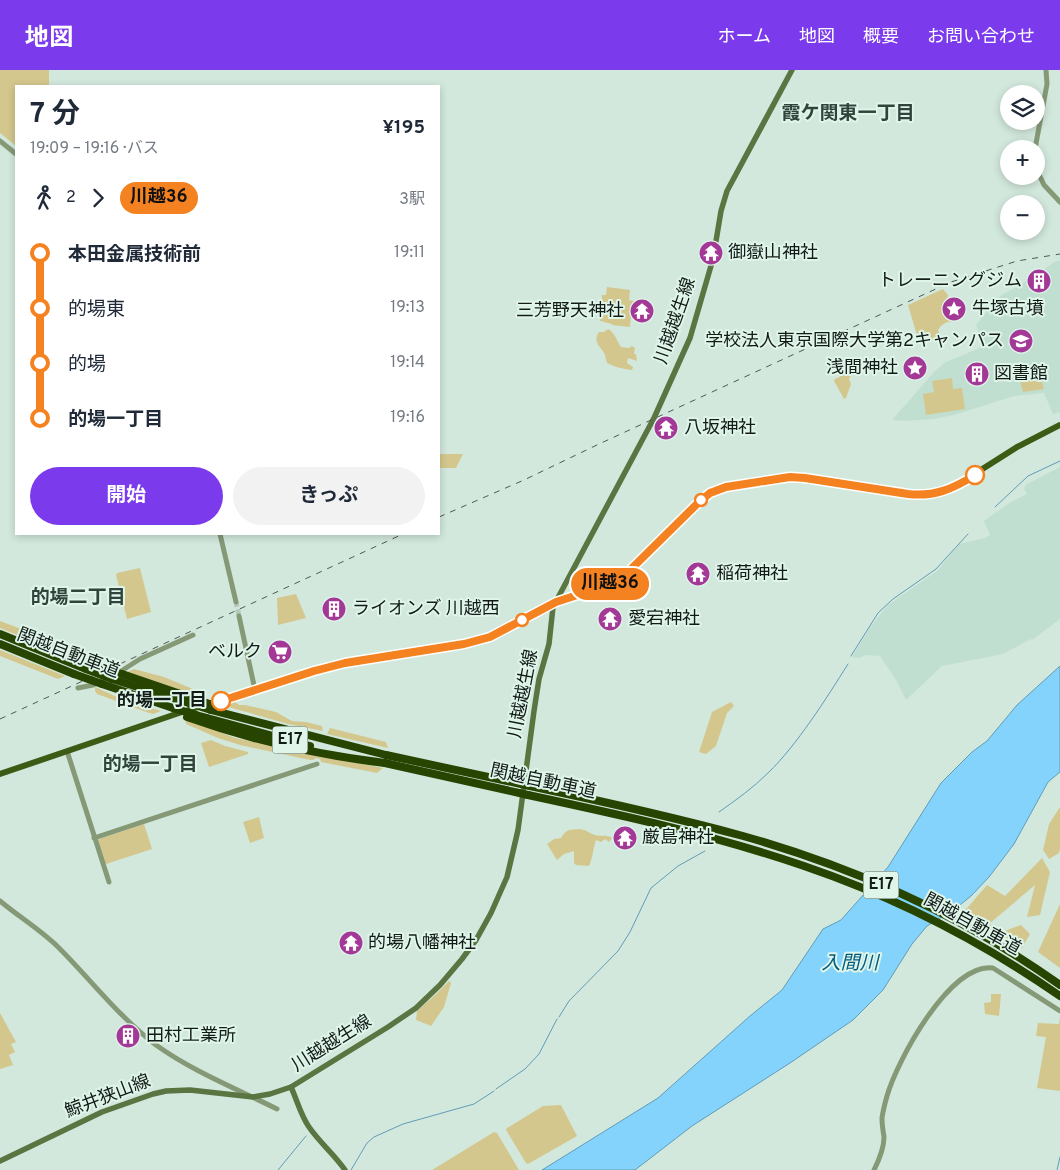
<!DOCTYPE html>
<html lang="ja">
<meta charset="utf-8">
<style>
:root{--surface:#fff;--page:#f2f2f3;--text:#1f2937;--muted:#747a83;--accent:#7c3aed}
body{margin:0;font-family:Overpass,"Noto Sans JP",sans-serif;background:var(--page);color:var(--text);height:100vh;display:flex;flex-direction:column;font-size:19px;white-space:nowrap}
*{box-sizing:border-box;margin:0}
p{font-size:16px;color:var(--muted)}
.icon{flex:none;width:28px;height:28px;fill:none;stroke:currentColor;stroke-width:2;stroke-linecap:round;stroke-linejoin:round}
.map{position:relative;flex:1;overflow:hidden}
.details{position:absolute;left:15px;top:15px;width:425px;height:450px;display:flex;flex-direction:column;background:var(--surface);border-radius:0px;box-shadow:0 2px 8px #0003}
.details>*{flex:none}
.badge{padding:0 10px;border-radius:16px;font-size:18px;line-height:32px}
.buttons{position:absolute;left:1000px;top:15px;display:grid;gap:10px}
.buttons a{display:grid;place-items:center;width:45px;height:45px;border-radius:50%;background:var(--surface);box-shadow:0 2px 8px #0003;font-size:25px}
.map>.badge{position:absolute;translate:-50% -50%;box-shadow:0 0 0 2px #fff}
.legs{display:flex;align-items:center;gap:8px;height:55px;padding:0 15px;font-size:16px}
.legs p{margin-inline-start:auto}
.head{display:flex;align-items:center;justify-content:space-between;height:85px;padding:0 15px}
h1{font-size:28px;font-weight:700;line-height:38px}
.primary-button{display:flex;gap:10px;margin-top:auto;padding:10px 15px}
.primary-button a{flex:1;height:58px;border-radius:30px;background:var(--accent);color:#fff;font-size:20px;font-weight:700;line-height:58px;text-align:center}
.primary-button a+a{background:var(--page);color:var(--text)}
ul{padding:0 15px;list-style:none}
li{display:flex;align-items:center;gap:18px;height:55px;font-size:19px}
li i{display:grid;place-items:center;width:8px;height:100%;margin:0 6px;background:currentColor}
li i::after{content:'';width:12px;height:12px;margin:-6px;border:4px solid;border-radius:50%;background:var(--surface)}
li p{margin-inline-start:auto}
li:first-child i{background:linear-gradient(#0000 50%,currentColor 0)}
li:last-child i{background:linear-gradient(currentColor 50%,#0000 0)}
header{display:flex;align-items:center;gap:30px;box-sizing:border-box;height:70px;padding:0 25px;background:var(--accent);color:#fff}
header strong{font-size:24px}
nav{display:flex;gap:28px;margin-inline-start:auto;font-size:18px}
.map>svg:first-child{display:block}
.built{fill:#c1dfd0}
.green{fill:#d4c78d}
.water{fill:#83d3fc;stroke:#619cb7}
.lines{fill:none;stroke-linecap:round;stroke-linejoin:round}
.stream{stroke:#619cb7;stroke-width:1}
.tertiary-tunnel{stroke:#b5c9bf;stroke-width:5;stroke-dasharray:5 2.5;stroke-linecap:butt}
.tertiary{stroke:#869976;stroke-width:5}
.secondary{stroke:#5a7541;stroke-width:5.5}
.primary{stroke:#3c5c16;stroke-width:6}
.motorway{stroke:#274400;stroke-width:8}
.rail{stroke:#4e5a54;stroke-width:1;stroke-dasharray:6 6;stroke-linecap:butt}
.motorway-bridge{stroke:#274400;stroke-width:8}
.line-1-casing{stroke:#fff;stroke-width:11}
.line-1{stroke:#f58220;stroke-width:8}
.stop-1-dot{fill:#fff;stroke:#f58220;stroke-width:2.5}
.labels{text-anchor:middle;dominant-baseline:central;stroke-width:4;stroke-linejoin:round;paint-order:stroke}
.shield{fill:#dff5ea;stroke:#505c56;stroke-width:1}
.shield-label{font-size:16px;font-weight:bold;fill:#131b17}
.poi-label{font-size:18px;fill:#131b17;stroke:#dff5ea;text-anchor:start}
.street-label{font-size:18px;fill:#131b17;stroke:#dff5ea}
.stop-label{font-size:18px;font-weight:bold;fill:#131b17;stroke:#dff5ea;text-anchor:end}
.neighbourhood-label{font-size:19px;font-weight:bold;fill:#31443b;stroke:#dff5ea}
.water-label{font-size:19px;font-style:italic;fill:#005c7e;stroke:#dff5ea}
</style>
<header>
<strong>地図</strong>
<nav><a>ホーム</a><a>地図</a><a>概要</a><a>お問い合わせ</a></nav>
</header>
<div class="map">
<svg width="1060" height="1100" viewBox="0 0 1060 1100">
<rect width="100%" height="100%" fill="#d2e8dd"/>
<g class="built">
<path d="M1056 191H1060V342L1053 344 1044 323 1014 326 954 345 933 349 905 351 892 350 934 302 944 293 984 276 976 255 997 229 1003 224 1019 216Z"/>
<path d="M1060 397V549L1032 570 1031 569 1003 584 942 596 906 630 896 610 880 586 866 585 859 588 852 587 871 556 888 535 937 501 959 474 985 468 990 465 984 451 1011 432 1027 424 1024 418 1027 414Z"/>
</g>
<g class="green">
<path d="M0 0H49V16H16V76L0 63Z"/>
<path d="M607 217 630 220 629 230 639 232 645 236V239L640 238 638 246H631L630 257 612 255V254L600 251 602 225H606Z"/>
<path d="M943 219 948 225 945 237 956 250C947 253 944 251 938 260L941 268 919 272 908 235Z"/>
<path d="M608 259C615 262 617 272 621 277L629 278 632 276 635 278 634 284H636L637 291 628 288 627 293 633 297 632 300C623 299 615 297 607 293 606 291 606 288 605 285 601 276 592 272 599 262H604Z"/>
<path d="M849 302 851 305 849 309 851 314 846 328 844 329 834 311 835 309Z"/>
<path d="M1040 305 1044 319 1023 322 1020 311Z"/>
<path d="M952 308 953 319 962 318 965 339 926 345 923 324 934 322 932 311Z"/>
<path d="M440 384H463L456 398H440Z"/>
<path d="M140 498 151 542 127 549 116 505 117 503Z"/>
<path d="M296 524 306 548 278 555 277 528Z"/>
<path d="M0 551 96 587V594L34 572 0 558Z"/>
<path d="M0 580 65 606 58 609 0 586Z"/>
<path d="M134 599 164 607 200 622 201 629 166 615 125 603Z"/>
<path d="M95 617 117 627 161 641 153 644 149 643 97 624 95 621Z"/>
<path d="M235 632 239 635H245L276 642 292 651 306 652 322 656 323 661 288 654 225 636V634Z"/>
<path d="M731 632 734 636 727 643 716 676 706 684 699 682 712 642Z"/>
<path d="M185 648 235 668 383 698 377 703 321 692 320 689 316 688 313 690H310L240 675 218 668 186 654Z"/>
<path d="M330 658 386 672 388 678 327 664Z"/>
<path d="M211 670 225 676 248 682V684L209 697 201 673Z"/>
<path d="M1060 737V779L1059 783 1049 789 1043 780 1049 754Z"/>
<path d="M259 747 264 768 250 773 243 752Z"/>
<path d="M144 754 152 779 106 794 105 793 98 771 99 769Z"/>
<path d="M579 759C585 759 589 763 595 765 602 767 606 764 612 768L609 772 605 769 601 772 596 770C593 779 593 787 589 796L576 795 574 793V781L564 784 557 790 547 774 554 769 561 768C567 759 568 760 579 759Z"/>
<path d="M1042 788 1050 802 1040 845 1027 847 1035 815 989 854 1002 862 1021 855 1030 864 1022 878 962 844 987 815 1005 826Z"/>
<path d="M1060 834V898L1038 882Z"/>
<path d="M449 911 451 913 444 937 431 956 416 950 417 941 435 925Z"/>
<path d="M991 924H1001L999 946 985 944 984 933 991 932Z"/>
<path d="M0 943 16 972 11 974 15 982 9 985 13 995 0 999Z"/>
<path d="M1060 946V1021L1037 1018 1046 967 1036 966 1038 953 1059 954Z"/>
<path d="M561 1035 577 1066 528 1094 526 1093 506 1060 507 1058 543 1036Z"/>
<path d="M494 1062 497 1063 519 1100H432Z"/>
</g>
<path class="water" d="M1060 596V702L1048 712 1014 774 989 807 971 826 955 839 927 856 912 874 883 920 853 950 790 993 692 1056 635 1100H542L658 1028 750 946 782 920 823 859 841 850 888 797 941 713 972 682 987 671 1017 635Z"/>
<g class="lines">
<g class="stream">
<path d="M995 437 1028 406 1060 391"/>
<path d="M851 586 878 543 893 529 936 499 968 464"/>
<path d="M719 742C736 730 753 718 768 703 797 675 826 629 848 594"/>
<path d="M559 947 569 931 618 881 630 862 651 818 678 796 705 781"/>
<path d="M496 1019 525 999 539 984 557 949"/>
<path d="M278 1100 306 1066"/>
<path d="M351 1100 367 1073 374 1067 403 1054 474 1034 494 1021"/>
<path d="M1057 1100 1060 1087"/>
</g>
<path class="tertiary-tunnel" d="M236 532 239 546"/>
<g class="tertiary">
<path d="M0 71 16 84"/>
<path d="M1035 79 1047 14 1046 0"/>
<path d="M1036 98 1044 115 1060 132"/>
<path d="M220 464 236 532"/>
<path d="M239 546 255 620"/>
<path d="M118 603 140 589 193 565"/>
<path d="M78 618 93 615 110 607"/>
<path d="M67 681 109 812"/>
<path d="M94 768 317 694"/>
<path d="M0 831C19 847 41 860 59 878 92 911 119 947 156 975 192 1001 237 1019 277 1039"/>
<path d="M874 1100C879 1090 884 1079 884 1067 883 1061 882 1055 882 1048 883 1041 885 1033 887 1026 897 991 950 892 993 898L1060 941"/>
</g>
<g class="secondary">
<path d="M0 1091 102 1042 153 1024 166 1021 190 1020 253 1027 270 1024 291 1017"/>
<path d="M345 1100C335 1085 320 1073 309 1057 301 1046 297 1030 291 1017L388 957 416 938 440 915 462 889 476 870 491 843 507 807 518 760 534 641 539 609 549 574 553 537 654 348 690 268 713 189 721 141 727 121 792 0"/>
</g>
<path class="primary" d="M0 704 179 643 314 601 357 590 464 574 490 567 556 532 605 516 622 508 698 433 716 420 771 409 800 407 913 425 936 424 954 417 1017 377 1060 355"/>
<g class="motorway">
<path d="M0 564 86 599"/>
<path d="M0 574 74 604"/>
<path d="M122 604 198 630"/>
<path d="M112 609 189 633"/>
<path d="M102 614 173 638"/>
<path d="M211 640 386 685"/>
<path d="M196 645 310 676"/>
<path d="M187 647C251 670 318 685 385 693"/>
<path d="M530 716C601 731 673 747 743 766 856 798 965 847 1060 915"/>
<path d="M528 725C621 745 714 765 804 796 895 827 981 871 1060 926"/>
</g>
<g class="rail">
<path d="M439 447 524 410 599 374 951 212 1017 191 1060 184"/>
<path d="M0 649 403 464"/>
</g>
<g class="motorway-bridge">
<path d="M93 596 122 604"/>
<path d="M86 599 112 609"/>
<path d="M74 604 102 614"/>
<path d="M198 630 218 637"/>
<path d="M189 633 211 640"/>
<path d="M173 638 196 645"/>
<path d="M386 685 530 716"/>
<path d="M385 693 528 725"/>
</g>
</g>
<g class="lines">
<defs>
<path id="line-1" d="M221 631 314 601 345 593 464 574 490 567 556 532 605 516 622 508 698 433 710 423 726 417 790 407 805 408 908 424C934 427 953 419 975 405"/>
</defs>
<use href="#line-1" class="line-1-casing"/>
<use href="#line-1" class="line-1"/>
</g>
<defs>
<symbol id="temple-disc" viewBox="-11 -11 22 22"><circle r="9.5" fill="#a43897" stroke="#dff5ea"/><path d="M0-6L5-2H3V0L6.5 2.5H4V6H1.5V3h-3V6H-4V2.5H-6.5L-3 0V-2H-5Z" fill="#fff"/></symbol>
<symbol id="building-disc" viewBox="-11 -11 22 22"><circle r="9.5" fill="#a43897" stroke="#dff5ea"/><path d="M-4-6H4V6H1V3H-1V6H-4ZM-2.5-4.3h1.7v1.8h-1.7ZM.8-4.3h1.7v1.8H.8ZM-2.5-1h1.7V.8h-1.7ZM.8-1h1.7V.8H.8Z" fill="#fff"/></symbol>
<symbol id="sight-disc" viewBox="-11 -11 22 22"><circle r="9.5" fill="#a43897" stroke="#dff5ea"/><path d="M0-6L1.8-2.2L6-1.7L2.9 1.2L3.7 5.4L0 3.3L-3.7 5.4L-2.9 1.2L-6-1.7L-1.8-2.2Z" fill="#fff"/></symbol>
<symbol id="university-disc" viewBox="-11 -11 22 22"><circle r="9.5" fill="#a43897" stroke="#dff5ea"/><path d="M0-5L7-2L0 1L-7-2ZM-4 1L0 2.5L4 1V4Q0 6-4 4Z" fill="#fff"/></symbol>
<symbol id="supermarket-disc" viewBox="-11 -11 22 22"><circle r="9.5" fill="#a43897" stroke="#dff5ea"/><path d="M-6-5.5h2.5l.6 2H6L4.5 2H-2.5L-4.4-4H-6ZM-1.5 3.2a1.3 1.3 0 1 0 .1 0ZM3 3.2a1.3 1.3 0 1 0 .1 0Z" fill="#fff"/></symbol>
</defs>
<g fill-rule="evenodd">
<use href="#temple-disc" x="697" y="169" width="28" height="28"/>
<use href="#building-disc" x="1025" y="197" width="28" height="28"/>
<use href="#sight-disc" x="940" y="225" width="28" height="28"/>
<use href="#temple-disc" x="628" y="227" width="28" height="28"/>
<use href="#university-disc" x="1007" y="257" width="28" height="28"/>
<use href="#sight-disc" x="901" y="284" width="28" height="28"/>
<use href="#building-disc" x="963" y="290" width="28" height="28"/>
<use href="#temple-disc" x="652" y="344" width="28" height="28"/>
<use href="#temple-disc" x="684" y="490" width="28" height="28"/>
<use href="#building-disc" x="320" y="525" width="28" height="28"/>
<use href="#temple-disc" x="596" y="535" width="28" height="28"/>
<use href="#supermarket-disc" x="266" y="568" width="28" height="28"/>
<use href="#temple-disc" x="611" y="754" width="28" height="28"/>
<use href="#temple-disc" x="337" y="859" width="28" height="28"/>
<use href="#building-disc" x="114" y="952" width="28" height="28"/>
</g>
<g class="stop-1-dot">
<circle cx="975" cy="405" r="9"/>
<circle cx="701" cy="430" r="6"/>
<circle cx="522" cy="550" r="6"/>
<circle cx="221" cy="631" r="9"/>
</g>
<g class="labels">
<g class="shield">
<rect x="272.5" y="656.5" width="35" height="27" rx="4"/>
<rect x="863.5" y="801.5" width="35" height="27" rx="4"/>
</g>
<g class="shield-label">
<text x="290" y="670">E17</text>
<text x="881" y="815">E17</text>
</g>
<g class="poi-label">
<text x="728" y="183">御嶽山神社</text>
<text x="1022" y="211" text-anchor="end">トレーニングジム</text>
<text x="972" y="239">牛塚古墳</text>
<text x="624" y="241" text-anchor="end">三芳野天神社</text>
<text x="1004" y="271" text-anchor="end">学校法人東京国際大学第2キャンパス</text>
<text x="898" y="298" text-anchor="end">浅間神社</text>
<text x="994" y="304">図書館</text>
<text x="684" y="358">八坂神社</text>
<text x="716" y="504">稲荷神社</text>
<text x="352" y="539">ライオンズ 川越西</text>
<text x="628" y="549">愛宕神社</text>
<text x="262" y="582" text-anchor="end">ベルク</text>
<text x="642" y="768">厳島神社</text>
<text x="368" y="873">的場八幡神社</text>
<text x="146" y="966">田村工業所</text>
</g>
<g class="street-label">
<text transform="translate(676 251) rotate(-71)">川越越生線</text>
<text transform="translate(68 584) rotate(21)">関越自動車道</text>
<text transform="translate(524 624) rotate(-79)">川越越生線</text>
<text transform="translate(543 712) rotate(12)">関越自動車道</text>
<text transform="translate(972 855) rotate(29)">関越自動車道</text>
<text transform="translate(332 974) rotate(-32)">川越越生線</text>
<text transform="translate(108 1027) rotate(-21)">鯨井狭山線</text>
</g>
<g class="stop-label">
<text x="207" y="631">的場一丁目</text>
</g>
<g class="neighbourhood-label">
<text x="848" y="44">霞ケ関東一丁目</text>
<text x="78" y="528">的場二丁目</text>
<text x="150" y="695">的場一丁目</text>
</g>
<g class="water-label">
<text x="850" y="894">入間川</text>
</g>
</g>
</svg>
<div class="buttons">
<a><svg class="icon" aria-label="layers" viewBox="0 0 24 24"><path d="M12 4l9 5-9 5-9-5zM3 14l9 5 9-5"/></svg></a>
<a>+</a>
<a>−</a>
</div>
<b class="badge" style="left:610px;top:514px;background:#f58220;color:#111">川越36</b>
<section class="details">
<div class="head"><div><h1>7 分</h1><p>19:09 – 19:16 · バス</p></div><b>¥195</b></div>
<div class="legs"><svg class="icon" aria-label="walk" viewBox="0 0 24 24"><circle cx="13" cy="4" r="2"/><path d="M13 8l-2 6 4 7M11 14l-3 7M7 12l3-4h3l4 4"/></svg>2<svg class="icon" aria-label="forward" viewBox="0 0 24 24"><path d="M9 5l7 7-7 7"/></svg><b class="badge" style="background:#f58220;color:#111">川越36</b><p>3駅</p></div>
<ul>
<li><i style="color:#f58220"></i><b>本田金属技術前</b><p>19:11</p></li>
<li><i style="color:#f58220"></i><span>的場東</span><p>19:13</p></li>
<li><i style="color:#f58220"></i><span>的場</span><p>19:14</p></li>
<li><i style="color:#f58220"></i><b>的場一丁目</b><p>19:16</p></li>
</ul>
<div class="primary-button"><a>開始</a><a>きっぷ</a></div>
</section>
</div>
